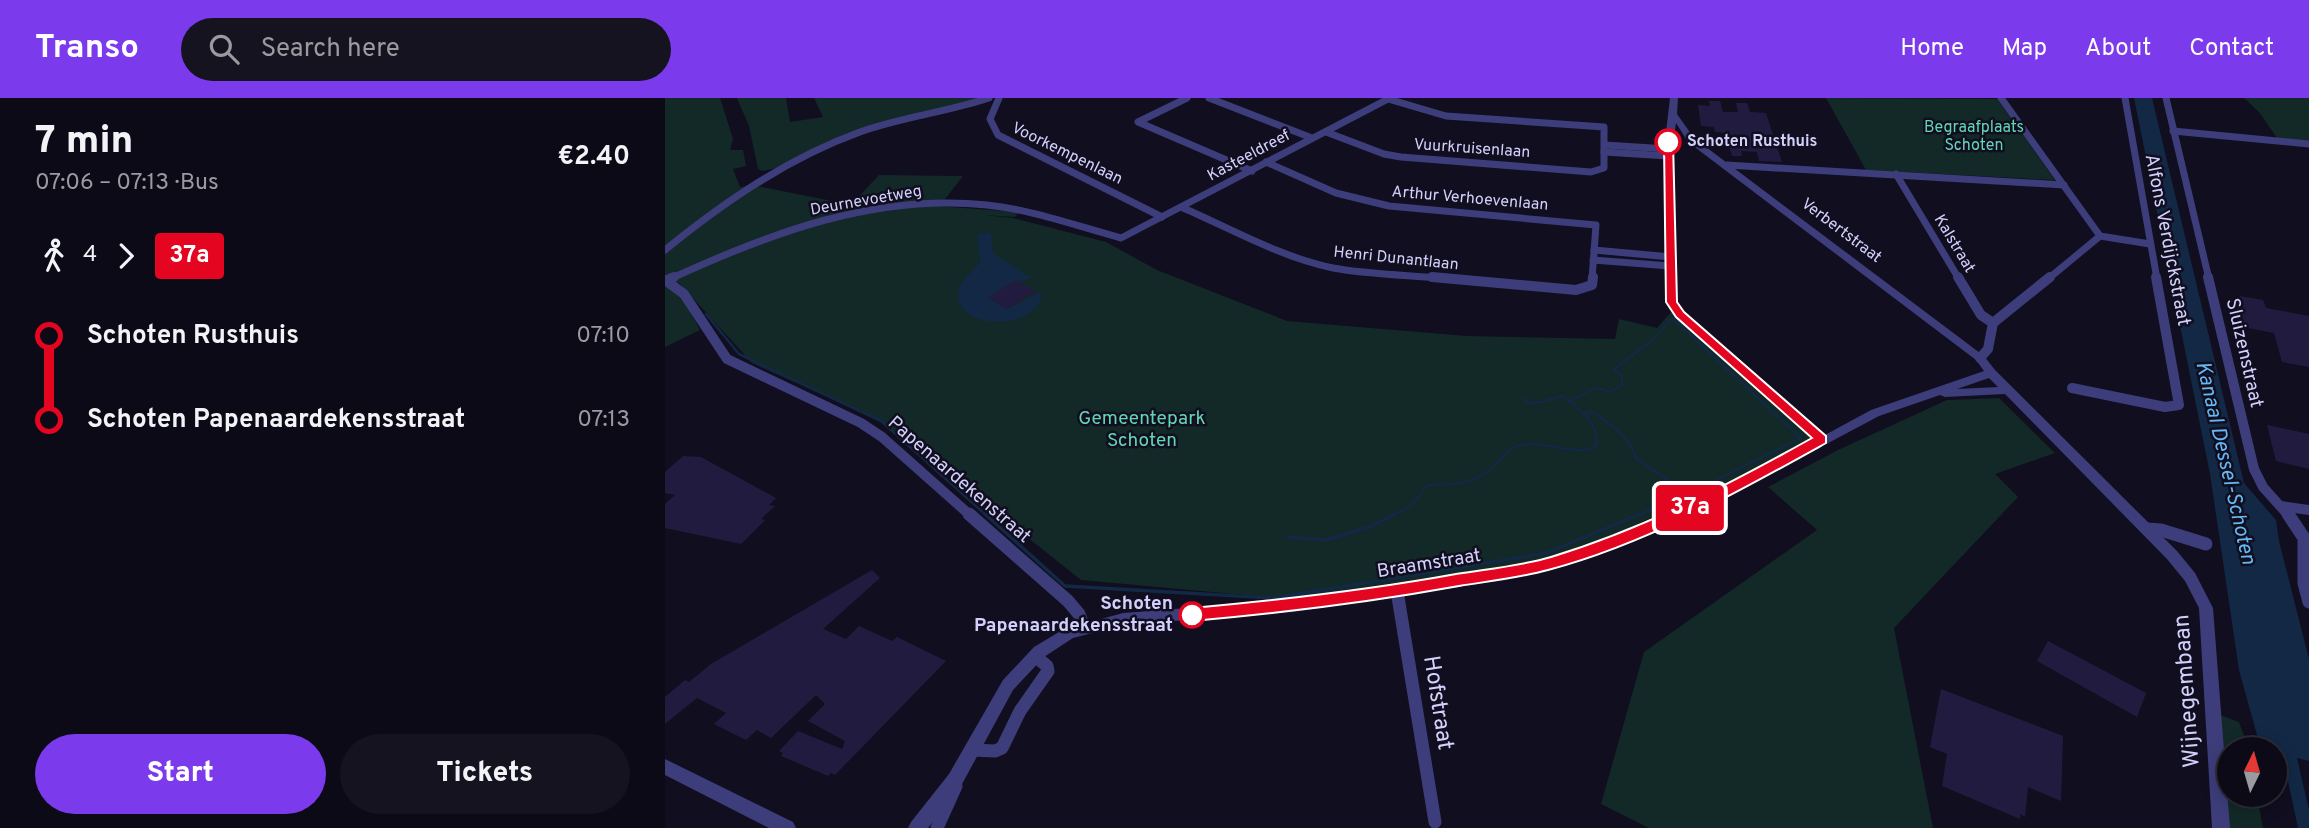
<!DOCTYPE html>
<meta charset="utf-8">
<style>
:root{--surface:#0c0a17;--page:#151320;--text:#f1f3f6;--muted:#9a9aa1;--line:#2c2b36;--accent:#7c3aed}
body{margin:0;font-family:Overpass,sans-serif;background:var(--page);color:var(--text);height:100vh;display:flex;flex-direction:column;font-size:26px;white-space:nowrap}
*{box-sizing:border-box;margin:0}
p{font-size:23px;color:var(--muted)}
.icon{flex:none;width:38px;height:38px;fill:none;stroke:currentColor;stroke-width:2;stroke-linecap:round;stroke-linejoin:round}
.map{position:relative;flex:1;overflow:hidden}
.panel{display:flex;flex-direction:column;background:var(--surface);width:665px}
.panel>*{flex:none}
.badge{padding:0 14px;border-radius:5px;font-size:24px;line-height:46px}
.needle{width:46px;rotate:5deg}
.controls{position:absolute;left:1552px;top:639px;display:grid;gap:14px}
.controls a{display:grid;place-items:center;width:70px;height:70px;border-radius:50%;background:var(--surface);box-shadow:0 4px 18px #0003,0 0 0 2px var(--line);font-size:35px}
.map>.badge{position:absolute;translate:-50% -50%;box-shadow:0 0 0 4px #fff}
.legs{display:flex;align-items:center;gap:10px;height:77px;padding:0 35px;font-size:23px}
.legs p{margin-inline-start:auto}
.summary{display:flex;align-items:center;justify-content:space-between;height:119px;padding:0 35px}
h1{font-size:38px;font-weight:800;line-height:52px}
.cta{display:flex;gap:14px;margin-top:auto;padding:14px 35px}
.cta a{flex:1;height:80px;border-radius:42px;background:var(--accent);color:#fff;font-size:28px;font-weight:800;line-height:80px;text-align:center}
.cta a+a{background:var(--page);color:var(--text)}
ul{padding:0 35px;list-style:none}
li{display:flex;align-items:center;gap:24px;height:84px;font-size:26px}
li i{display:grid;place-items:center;width:10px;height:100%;margin:0 9px;background:currentColor}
li i::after{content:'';width:18px;height:18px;margin:-9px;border:5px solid;border-radius:50%;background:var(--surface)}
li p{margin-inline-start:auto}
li:first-child i{background:linear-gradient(#0000 50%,currentColor 0)}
li:last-child i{background:linear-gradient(currentColor 50%,#0000 0)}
header{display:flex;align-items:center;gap:42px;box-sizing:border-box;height:98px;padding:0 35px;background:var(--accent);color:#fff}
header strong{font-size:33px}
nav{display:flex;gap:38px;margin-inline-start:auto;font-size:24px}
.search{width:490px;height:63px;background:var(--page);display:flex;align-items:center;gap:18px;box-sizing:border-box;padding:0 24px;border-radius:38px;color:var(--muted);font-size:26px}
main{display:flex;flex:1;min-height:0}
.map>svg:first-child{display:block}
.green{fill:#122927}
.water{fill:#122845}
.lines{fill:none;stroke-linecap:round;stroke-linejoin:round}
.stream-far1{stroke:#122845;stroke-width:2.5}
.stream{stroke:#122845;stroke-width:3.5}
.building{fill:#211c3f}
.minor-far2{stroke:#3d3d7b;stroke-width:7}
.minor-far1{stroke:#3d3d7b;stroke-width:10}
.minor{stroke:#3d3d7b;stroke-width:13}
.tertiary{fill:#3d3d7b;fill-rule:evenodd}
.line-1{fill:#e40521;stroke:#fff;stroke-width:2}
.stop-1-dot{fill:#fff;stroke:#e40521;stroke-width:3.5}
.labels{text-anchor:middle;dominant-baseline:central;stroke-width:5;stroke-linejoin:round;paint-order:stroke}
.far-park-label{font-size:16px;fill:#62d6b4;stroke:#100e1f}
.far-stop-label{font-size:16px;font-weight:bold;fill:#d3d0fc;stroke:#100e1f;text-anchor:start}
.far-street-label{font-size:16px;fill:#d3d0fc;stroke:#100e1f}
.street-label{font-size:19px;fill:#d3d0fc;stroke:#100e1f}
.park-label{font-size:19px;fill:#62d6b4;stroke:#100e1f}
.stop-label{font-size:19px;font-weight:bold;fill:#d3d0fc;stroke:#100e1f;text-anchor:end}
.water-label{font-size:21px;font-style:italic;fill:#65b8f4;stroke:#100e1f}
.near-street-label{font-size:23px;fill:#d3d0fc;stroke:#100e1f}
</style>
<header>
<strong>Transo</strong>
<div class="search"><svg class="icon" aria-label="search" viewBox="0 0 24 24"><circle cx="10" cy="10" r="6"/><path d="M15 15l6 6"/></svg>Search here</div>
<nav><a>Home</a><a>Map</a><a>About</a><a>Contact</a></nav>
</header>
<main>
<section class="panel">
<div class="summary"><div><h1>7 min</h1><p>07:06 – 07:13 · Bus</p></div><b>€2.40</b></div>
<div class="legs"><svg class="icon" aria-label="walk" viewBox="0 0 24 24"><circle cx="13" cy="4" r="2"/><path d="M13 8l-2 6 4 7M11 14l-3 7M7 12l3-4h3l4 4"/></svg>4<svg class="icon" aria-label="forward" viewBox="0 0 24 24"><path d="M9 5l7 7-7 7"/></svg><b class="badge" style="background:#e40521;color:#fff">37a</b></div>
<ul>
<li><i style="color:#e40521"></i><b>Schoten Rusthuis</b><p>07:10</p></li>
<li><i style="color:#e40521"></i><b>Schoten Papenaardekensstraat</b><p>07:13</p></li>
</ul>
<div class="cta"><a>Start</a><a>Tickets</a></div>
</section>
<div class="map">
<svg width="1644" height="730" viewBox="0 0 1644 730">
<rect width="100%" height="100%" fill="#100e1f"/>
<g class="green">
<path d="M0 0H55L68 41 65 52H78L81 68 68 71 75 89 92 88 197 109 272 108 354 114 350 119 318 117 348 120 441 144 492 172 622 223 802 238 950 241 954 221 992 230 1006 214 1150 343 943 440 875 463 622 501 416 482 216 323 87 265 14 185 8 188 16 197 35 232 0 249Z"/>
<path d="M72 0H121L125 24 158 19 149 0H317L239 19 112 70 98 73 93 71 84 28Z"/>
<path d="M1161 0 1332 1 1390 82 1201 72Z"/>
<path d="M1579 0H1644V43L1612 40 1594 14Z"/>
<path d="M214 77 298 78 277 105 187 106Z"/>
<path d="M1334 300 1390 355 1330 376 1353 399 1229 530 1268 730H984L936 706 979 554 1152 432 1103 389 1173 352 1282 302Z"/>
<path d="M1555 617 1574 624 1584 651H1564V696L1592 697 1598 730H1563Z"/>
</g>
<g class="water">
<path d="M1469 0H1487L1579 385 1611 422 1614 443 1644 561V663L1632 660 1644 712V730H1633L1617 655 1595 648 1574 572 1545 376Z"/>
<path d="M326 134 328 155 366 180 353 184 323 200 342 211 374 195 377 197C372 231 291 235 293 194 294 181 310 174 315 163L312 137Z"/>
</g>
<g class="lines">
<g class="stream-far1">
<path d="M41 216 74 256 216 323 322 418"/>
<path d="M905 303 931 290 946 294 957 287V278L949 271 988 242 1007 220 1136 340 1023 396 971 418"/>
<path d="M919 315 928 314C943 324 968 342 971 360L1023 396"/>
<path d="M726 418 744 409 763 387C784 387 809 386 826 371 834 364 839 353 850 349 876 339 904 359 931 349 936 326 914 311 898 298 884 301 876 306 862 305L858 301"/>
</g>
<g class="stream">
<path d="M320 416 400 488 608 500 882 455 975 416"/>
<path d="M623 439 661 442 704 429 730 416"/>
</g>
</g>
<g class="building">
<path d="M1044 3H1055L1058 14H1073L1071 5H1082L1085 14 1101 15 1117 64 1094 63 1092 54 1076 53 1077 58H1067L1060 35 1050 34 1049 29 1036 28 1033 7 1045 8Z"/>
<path d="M351 182 373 195 363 198 342 211 323 199Z"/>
<path d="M1575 198 1598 202 1601 210 1644 218V269L1617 264 1609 235 1573 228 1568 208 1578 210Z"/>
<path d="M1602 327 1644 336V371L1611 363Z"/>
<path d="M18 358 36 359 111 400 104 407 110 408 96 421 100 422 76 446 0 430V406L10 397 0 395V374Z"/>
<path d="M207 472 215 480 158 531 181 541 194 528 227 543 232 539 281 563 170 677 166 675 163 678 116 658 118 655 114 653 133 633 177 651 180 643 143 623 160 606 151 597 106 640 92 632 81 642 49 626 61 615 32 600 0 626V599L20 582 24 584 46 566Z"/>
<path d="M1383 543 1481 595 1472 619 1372 563Z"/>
<path d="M1276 591 1398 638 1396 703 1363 689 1360 719 1355 716V721L1277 688 1282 656 1265 649Z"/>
</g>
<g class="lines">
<g class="minor-far2">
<path d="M334 0 325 21 333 37 497 119"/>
<path d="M522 0 473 24 587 73"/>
<path d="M544 0 647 40"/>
<path d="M1336 0 1435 138 1485 146"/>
<path d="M1460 0 1492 181"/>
<path d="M1501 0 1544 181"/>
<path d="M1508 33 1644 46"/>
<path d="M661 34 719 56 736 59 926 74 939 70V29L781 18 723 1"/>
<path d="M940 47 1003 51"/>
<path d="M939 54 1003 58"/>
<path d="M601 64 671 95 724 108 931 127 927 181"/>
<path d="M1062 67 1399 87"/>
<path d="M1231 76 1294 181"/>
<path d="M518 110C567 131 615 159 668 170 706 177 747 177 786 181"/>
<path d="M0 152C59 104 123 60 195 34 237 19 282 14 324 0"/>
<path d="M929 152 1006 159"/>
<path d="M928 162 1005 168"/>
<path d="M5 181C105 135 211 95 322 107 368 112 412 128 456 140L725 0"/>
<path d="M1383 181 1435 138"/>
</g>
<g class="minor-far1">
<path d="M767 179 911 192 927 187 928 179"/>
<path d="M1293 179 1316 217 1328 225"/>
<path d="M1543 179 1589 371 1598 389 1624 418"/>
<path d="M0 182 19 196 62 261 196 325 217 339 306 418"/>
<path d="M0 183 9 179"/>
<path d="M1315 260 1323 251 1328 225 1385 179"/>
<path d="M1407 290 1500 309 1514 307 1491 179"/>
<path d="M1616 408 1644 412"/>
</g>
<g class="minor">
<path d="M304 416 403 503 414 516 419 529"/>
<path d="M1623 416 1639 440V485L1644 504"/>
<path d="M1482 431 1496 432 1541 446"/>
<path d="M732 493 770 724"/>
<path d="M308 652 330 653 337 650 355 613 383 573 382 568 370 558"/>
<path d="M272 730 291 688"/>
</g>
<g class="tertiary">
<path d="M1005 0H1013L1012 16 1029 40 1319 258 1330 272 1512 453 1530 475 1548 510 1565 730H1547L1534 510 1520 483 1502 461 1340 296 1280 299 1275 297 1214 318 1062 399 949 450 882 471 840 482 628 514 458 527 408 540 379 559 348 592 296 688 263 730H243L246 724 284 676 338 582 369 549 399 531 458 515 628 502 840 470 882 461 939 442 1054 393 1150 342 1011 218 1002 204 999 51ZM1011 25 1023 44 1311 262 1319 273 1206 312 1160 337 1019 214 1012 204 1007 51ZM1324 280 1333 289 1292 291Z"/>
<path d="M0 661 128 724 131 730H104L0 677Z"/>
</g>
</g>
<path class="line-1" d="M1003 41 1008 44 1012 204 1019 214 1161 338V345C1073 394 981 446 883 472 854 480 824 483 794 488 706 504 617 515 527 523L521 521 519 517 521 512 527 510C616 502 703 492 791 476 822 471 856 468 886 459 978 431 1063 387 1147 340L1011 219 1001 204 999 44Z"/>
<g class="stop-1-dot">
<circle cx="1003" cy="44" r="12"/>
<circle cx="527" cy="517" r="12"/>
</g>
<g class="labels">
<g class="far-park-label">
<text x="1309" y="30">Begraafplaats<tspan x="1309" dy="18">Schoten</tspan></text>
</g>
<g class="far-stop-label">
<text x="1022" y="44">Schoten Rusthuis</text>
</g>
<g class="far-street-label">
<text transform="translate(807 51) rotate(4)">Vuurkruisenlaan</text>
<text transform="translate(402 56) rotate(26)">Voorkempenlaan</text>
<text transform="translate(584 58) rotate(-28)">Kasteeldreef</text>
<text transform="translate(805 101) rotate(5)">Arthur Verhoevenlaan</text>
<text transform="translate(201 103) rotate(-10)">Deurnevoetweg</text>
<text transform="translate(1176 133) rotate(37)">Verbertstraat</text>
<text transform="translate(1289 146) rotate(59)">Kalstraat</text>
<text transform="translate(731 161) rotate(6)">Henri Dunantlaan</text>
</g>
<g class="street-label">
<text transform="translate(1502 142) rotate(79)">Alfons Verdijckstraat</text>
<text transform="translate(1579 255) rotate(77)">Sluizenstraat</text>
<text transform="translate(294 382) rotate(41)">Papenaardekenstraat</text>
<text transform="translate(764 466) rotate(-9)">Braamstraat</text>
</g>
<g class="park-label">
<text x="477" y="321">Gemeentepark<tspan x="477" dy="22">Schoten</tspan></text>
</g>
<g class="stop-label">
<text x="508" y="506">Schoten<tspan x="508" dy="22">Papenaardekensstraat</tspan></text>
</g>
<g class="water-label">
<text transform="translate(1560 365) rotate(77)">Kanaal Dessel-Schoten</text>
</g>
<g class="near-street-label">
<text transform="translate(1523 593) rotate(-94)">Wijnegembaan</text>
<text transform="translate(772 605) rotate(81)">Hofstraat</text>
</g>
</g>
</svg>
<div class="controls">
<a><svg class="needle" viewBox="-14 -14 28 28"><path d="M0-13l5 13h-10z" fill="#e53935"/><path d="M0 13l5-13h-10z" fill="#9a9aa1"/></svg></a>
</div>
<b class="badge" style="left:1025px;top:410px;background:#e40521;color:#fff">37a</b>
</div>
</main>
